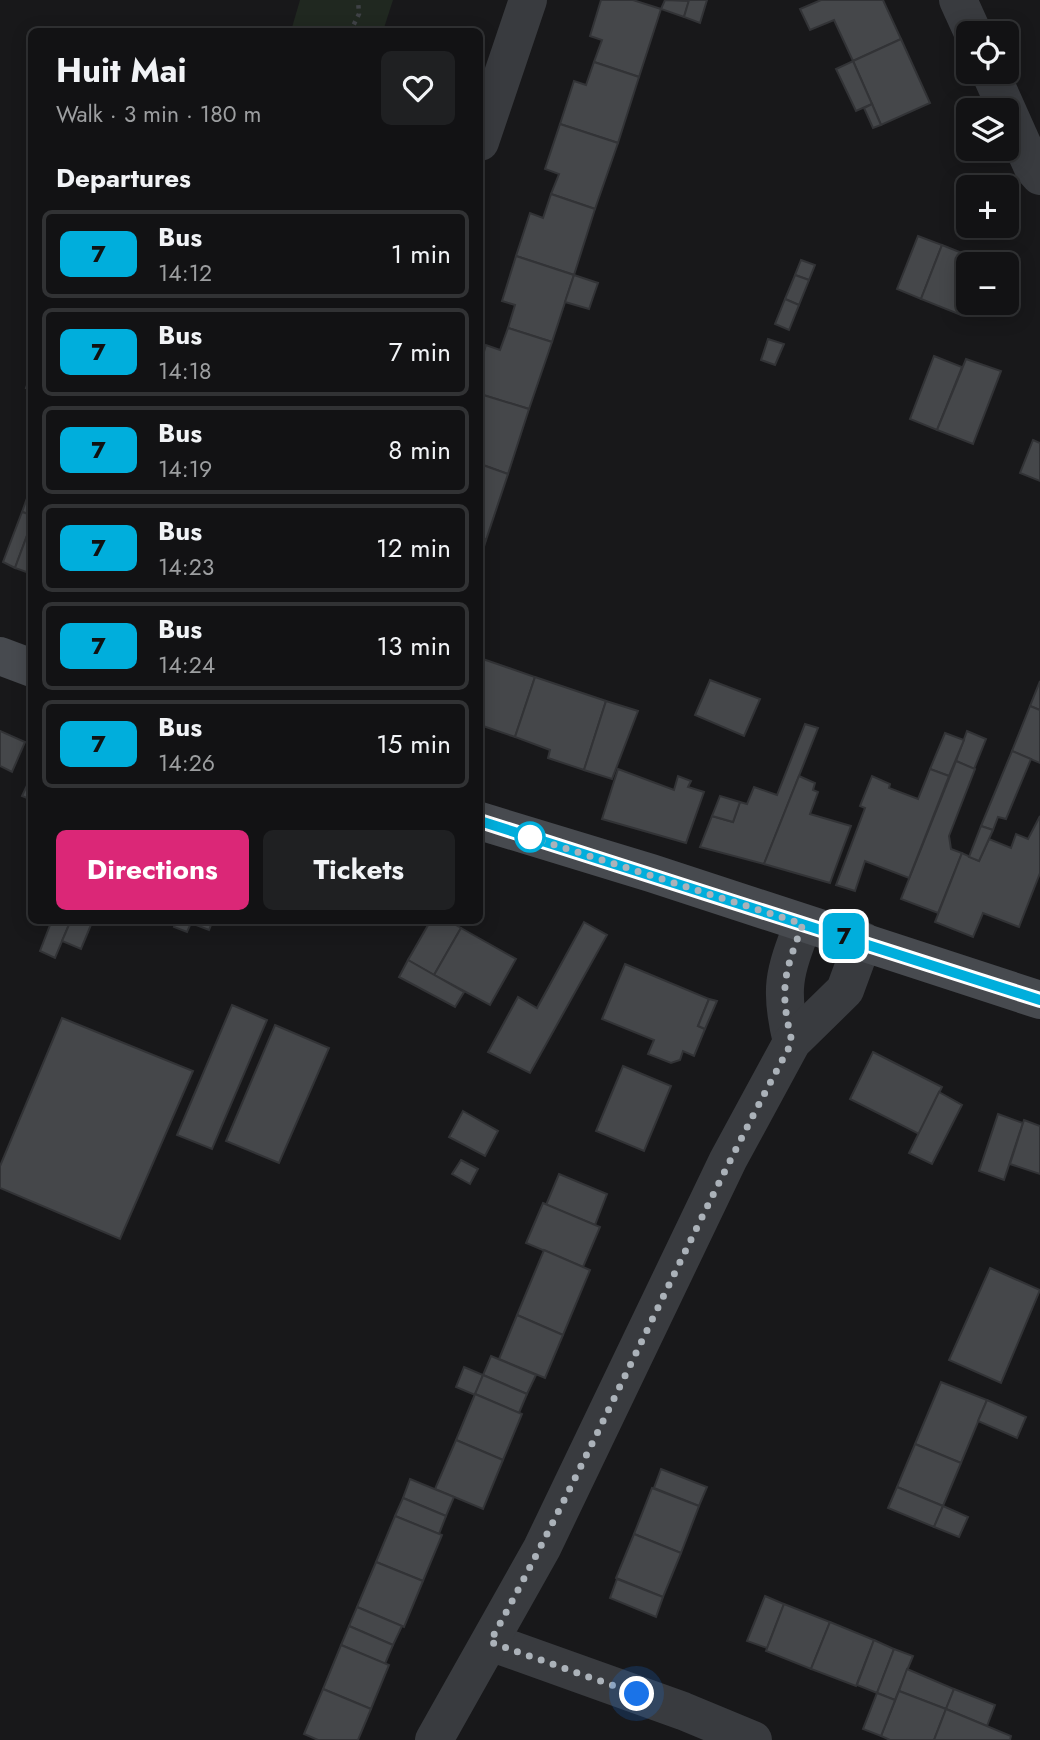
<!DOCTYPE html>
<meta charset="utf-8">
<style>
:root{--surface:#121214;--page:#1f2022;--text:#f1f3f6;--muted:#9c9ea0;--line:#313234;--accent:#db2777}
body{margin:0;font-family:Jost,sans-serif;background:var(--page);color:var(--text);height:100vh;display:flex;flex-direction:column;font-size:26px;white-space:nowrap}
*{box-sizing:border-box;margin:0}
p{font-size:23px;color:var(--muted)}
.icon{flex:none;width:38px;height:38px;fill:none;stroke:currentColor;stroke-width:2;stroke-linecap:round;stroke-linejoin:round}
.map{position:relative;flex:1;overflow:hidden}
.drawer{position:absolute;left:28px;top:28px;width:455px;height:896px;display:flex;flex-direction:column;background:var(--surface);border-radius:10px;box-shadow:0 4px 18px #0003,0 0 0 2px var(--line)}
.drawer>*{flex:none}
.badge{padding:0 14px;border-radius:10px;font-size:24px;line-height:46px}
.fabs{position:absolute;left:956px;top:21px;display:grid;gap:14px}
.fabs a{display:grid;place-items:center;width:63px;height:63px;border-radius:10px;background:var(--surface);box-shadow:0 4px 18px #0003,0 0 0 2px var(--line);font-size:35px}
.you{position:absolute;width:35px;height:35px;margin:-18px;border:5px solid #fff;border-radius:50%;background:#1a73e8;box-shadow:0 0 0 10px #1a73e833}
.map>.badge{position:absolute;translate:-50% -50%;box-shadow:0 0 0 4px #fff}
h2{padding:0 28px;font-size:26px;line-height:63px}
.round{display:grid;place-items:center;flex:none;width:74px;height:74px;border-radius:10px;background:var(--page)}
.overview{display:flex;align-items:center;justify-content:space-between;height:119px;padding:0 28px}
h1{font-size:33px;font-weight:700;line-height:52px}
.primary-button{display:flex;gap:14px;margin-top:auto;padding:14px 28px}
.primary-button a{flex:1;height:80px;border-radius:10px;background:var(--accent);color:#fff;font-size:28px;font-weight:700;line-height:80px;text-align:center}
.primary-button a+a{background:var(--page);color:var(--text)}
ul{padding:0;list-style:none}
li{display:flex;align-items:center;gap:21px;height:88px;margin:0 14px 10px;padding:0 14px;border:4px solid var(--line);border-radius:10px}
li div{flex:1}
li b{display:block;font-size:26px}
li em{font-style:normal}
li .badge{min-width:77px;font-weight:700;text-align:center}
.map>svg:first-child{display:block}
.green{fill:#202820}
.building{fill:#45474a;stroke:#323336;stroke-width:2}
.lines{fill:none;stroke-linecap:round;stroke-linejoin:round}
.path{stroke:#3f4246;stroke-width:4.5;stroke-dasharray:3.5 5;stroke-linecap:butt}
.minor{stroke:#393b3f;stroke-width:38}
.secondary{stroke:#474a4f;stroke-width:38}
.line-casing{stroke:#fff;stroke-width:16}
.line{stroke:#00aedc;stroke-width:10}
.walk{stroke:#abb2b9;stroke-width:7;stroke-dasharray:0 12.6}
.stop-dot{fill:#fff;stroke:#00aedc;stroke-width:3.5}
</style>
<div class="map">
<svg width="1040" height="1740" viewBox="0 0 1040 1740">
<rect width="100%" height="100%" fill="#18181a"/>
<path class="green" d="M300 0H393L383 31H291Z"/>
<g class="building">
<path d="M601 0H633L661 9 639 77 594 62 602 40 590 36Z"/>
<path d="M665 0 689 1 684 17 661 9Z"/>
<path d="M707 0 700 23 684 17 689 0Z"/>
<path d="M821 0H883L901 39 853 61 834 20 810 30 800 9Z"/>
<path d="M901 39 930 103 881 125 853 61Z"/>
<path d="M853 61 872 104 856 111 836 69Z"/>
<path d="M594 62 639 77 618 143 560 124 574 81 586 85Z"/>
<path d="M872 104 881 125 873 128 864 108Z"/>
<path d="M560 124 618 143 595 209 551 194 559 174 545 169Z"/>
<path d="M551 194 595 209 574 275 516 256 530 213 543 218Z"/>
<path d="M918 236 942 245 921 299 897 289Z"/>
<path d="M942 245 982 261 980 264H968V297L961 315 921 299Z"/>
<path d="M516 256 574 275 552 342 508 328 515 305 502 301Z"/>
<path d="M801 260 815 265 809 280 795 275Z"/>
<path d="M574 275 598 283 589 309 565 302Z"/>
<path d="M795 275 809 280 799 305 785 299Z"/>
<path d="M785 299 799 305 789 330 775 324Z"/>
<path d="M508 328 552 342 529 409 480 394V365L486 345 500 350Z"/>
<path d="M768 339 784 344 775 365 761 360Z"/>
<path d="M934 356 962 367 937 430 910 419Z"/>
<path d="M966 359 1001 371 973 444 937 430Z"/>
<path d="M32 370V390L26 388Z"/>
<path d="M480 394 529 409 508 474 480 464Z"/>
<path d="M1033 440 1040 443V481L1020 473Z"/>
<path d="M480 464 508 474 486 540 480 537Z"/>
<path d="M30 490 32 491V515L22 512Z"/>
<path d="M22 512 32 515V522L15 568 3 562Z"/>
<path d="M32 522V574L15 568Z"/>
<path d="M480 537 486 540 480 560Z"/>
<path d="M480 658 535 677 515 737 480 725Z"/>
<path d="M535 677 606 701 584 770 548 758 550 750 515 737Z"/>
<path d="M710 680 760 699 744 736 695 715Z"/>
<path d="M1040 681V710L1030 706Z"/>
<path d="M606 701 638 711 612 779 584 770Z"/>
<path d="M1030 706 1040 710V763L1012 751Z"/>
<path d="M805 724 818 728 764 864 700 847 712 816 733 822 740 802 747 804 754 787 777 795Z"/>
<path d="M0 731 25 742 12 772 0 766Z"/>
<path d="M967 731 986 739 974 769 956 761Z"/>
<path d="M945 733 964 740 949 776 930 769Z"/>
<path d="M1012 751 1031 759 1006 819 998 817 993 830 981 826Z"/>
<path d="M956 761 975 769 949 836 951 849 962 853 938 913 901 899Z"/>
<path d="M618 769 674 790 678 776 691 781 688 787 704 792 686 843 602 819Z"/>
<path d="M930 769 949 776 909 878 865 861 855 891 836 885 865 808 860 806 872 776 890 784 889 788 918 799Z"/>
<path d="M32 775V800L22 796Z"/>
<path d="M799 776 815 783 813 790 818 792 810 814 851 826 830 883 764 864Z"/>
<path d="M720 796 740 802 733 822 712 816Z"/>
<path d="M1040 816V873L1019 927 983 913 973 937 935 922 962 853 979 861 989 839 1011 848 1016 834 1028 839Z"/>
<path d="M981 826 993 830 979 861 969 857Z"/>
<path d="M52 920H71L55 958 40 951Z"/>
<path d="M71 920H93L81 949 62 941Z"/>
<path d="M176 920H213L209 930 191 923 187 932 174 927Z"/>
<path d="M431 920H447L461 928 434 975 408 960Z"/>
<path d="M584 922 607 935 530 1073 488 1052 518 997 537 1008Z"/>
<path d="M461 928 516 959 490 1005 434 975Z"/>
<path d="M408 960 464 992 455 1007 399 977Z"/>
<path d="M625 964 709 999 698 1026 705 1029 694 1056 683 1051 680 1060 671 1063 648 1054 654 1040 602 1019Z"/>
<path d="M709 999 717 1001 705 1029 698 1026Z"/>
<path d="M232 1005 267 1020 212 1149 177 1135Z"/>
<path d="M62 1018 193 1071 120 1239 0 1188V1166Z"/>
<path d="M275 1025 329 1048 279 1163 226 1141Z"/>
<path d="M873 1052 942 1087 919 1134 850 1099Z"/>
<path d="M623 1066 671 1086 644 1151 596 1131Z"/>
<path d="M939 1092 962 1105 932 1164 909 1153Z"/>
<path d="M463 1111 498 1131 485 1156 449 1137Z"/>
<path d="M998 1114 1023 1123 1004 1180 979 1171Z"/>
<path d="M1024 1120 1040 1126V1174L1010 1164Z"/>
<path d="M461 1160 478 1169 470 1184 452 1174Z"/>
<path d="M559 1174 607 1194 595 1225 546 1205Z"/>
<path d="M543 1203 600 1227 583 1267 526 1243Z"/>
<path d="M544 1250 590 1270 563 1335 517 1315Z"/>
<path d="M990 1268 1040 1290 1001 1383 949 1360Z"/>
<path d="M517 1315 563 1335 545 1378 499 1359Z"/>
<path d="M491 1356 536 1375 527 1394 483 1375Z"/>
<path d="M464 1367 483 1375 475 1395 456 1387Z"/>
<path d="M483 1375 527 1394 519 1413 475 1394Z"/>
<path d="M941 1382 987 1400 961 1463 915 1444Z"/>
<path d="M475 1394 522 1414 503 1460 456 1440Z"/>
<path d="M987 1400 1026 1417 1017 1438 978 1421Z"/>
<path d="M456 1440 503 1460 483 1509 435 1489Z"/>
<path d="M915 1444 961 1463 943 1506 897 1487Z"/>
<path d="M661 1469 707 1487 699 1506 654 1488Z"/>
<path d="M410 1479 454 1497 446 1516 403 1498Z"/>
<path d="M897 1487 943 1506 934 1527 888 1508Z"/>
<path d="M652 1488 699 1506 681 1553 634 1534Z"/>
<path d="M403 1498 446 1516 439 1534 395 1516Z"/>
<path d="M943 1506 968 1517 959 1537 934 1527Z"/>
<path d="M395 1516 442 1535 423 1581 376 1562Z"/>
<path d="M634 1534 681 1553 663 1597 616 1578Z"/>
<path d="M376 1562 423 1581 404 1627 357 1607Z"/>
<path d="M617 1579 663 1597 656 1617 610 1598Z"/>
<path d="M765 1596 784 1604 767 1648 747 1641Z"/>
<path d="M784 1604 830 1622 811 1669 766 1651Z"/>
<path d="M357 1607 402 1626 393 1645 349 1626Z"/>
<path d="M830 1622 874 1640 856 1686 811 1669Z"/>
<path d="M349 1626 393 1645 385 1664 341 1645Z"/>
<path d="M874 1640 894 1649 877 1693 857 1685Z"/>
<path d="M341 1645 389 1665 371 1709 323 1689Z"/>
<path d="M894 1649 913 1656 895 1700 877 1693Z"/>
<path d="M907 1669 954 1689 946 1709 899 1691Z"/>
<path d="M323 1689 371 1709 358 1740H318L304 1734Z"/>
<path d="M954 1689 995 1705 987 1726 946 1709Z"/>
<path d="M899 1691 946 1709 934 1740H890L881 1736Z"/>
<path d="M877 1693 895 1700 881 1736 863 1729Z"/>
<path d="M946 1709 1011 1736 1010 1740H934Z"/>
</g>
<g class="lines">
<path class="path" d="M350 32 359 14 358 0"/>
<g class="minor">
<path d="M958 0 973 33"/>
<path d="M990 72 1033 168 1040 176"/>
<path d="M480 142 528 0"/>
<path d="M792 1042C779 989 784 974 803 924"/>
<path d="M490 1642 683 1711 753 1740"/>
<path d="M434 1740 542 1548 728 1160 792 1042 845 990 863 941"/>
</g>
<g class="secondary">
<path d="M0 656 32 668"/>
<path d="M480 821 651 873 1040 1000"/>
</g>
</g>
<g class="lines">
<defs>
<path id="line" d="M480 821 1040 1000"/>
</defs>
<use href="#line" class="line-casing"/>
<use href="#line" class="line"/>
<path class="walk" d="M530 837 803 924C784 973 779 989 792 1042 685 1239 598 1445 490 1642L637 1694"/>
</g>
<circle class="stop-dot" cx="530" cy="837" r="14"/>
</svg>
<div class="fabs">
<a><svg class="icon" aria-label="locate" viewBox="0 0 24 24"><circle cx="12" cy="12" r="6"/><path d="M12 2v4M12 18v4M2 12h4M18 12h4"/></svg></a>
<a><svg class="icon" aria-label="layers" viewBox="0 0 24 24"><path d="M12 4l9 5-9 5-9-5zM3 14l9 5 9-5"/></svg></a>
<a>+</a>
<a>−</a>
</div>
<div class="you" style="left:637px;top:1694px"></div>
<b class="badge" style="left:844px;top:936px;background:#00aedc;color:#111">7</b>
<section class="drawer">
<div class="overview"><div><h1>Huit Mai</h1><p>Walk · 3 min · 180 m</p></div><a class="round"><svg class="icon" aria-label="heart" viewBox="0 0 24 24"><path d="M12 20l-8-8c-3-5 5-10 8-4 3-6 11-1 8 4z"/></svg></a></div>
<h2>Departures</h2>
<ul>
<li><span class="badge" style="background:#00aedc;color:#111">7</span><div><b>Bus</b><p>14:12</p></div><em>1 min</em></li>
<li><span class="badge" style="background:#00aedc;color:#111">7</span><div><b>Bus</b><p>14:18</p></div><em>7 min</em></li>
<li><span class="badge" style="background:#00aedc;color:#111">7</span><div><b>Bus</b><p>14:19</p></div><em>8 min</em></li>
<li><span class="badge" style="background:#00aedc;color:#111">7</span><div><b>Bus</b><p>14:23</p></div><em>12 min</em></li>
<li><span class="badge" style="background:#00aedc;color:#111">7</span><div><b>Bus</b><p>14:24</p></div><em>13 min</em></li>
<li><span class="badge" style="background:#00aedc;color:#111">7</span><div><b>Bus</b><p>14:26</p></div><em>15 min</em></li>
</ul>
<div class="primary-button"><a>Directions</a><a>Tickets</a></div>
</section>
</div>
